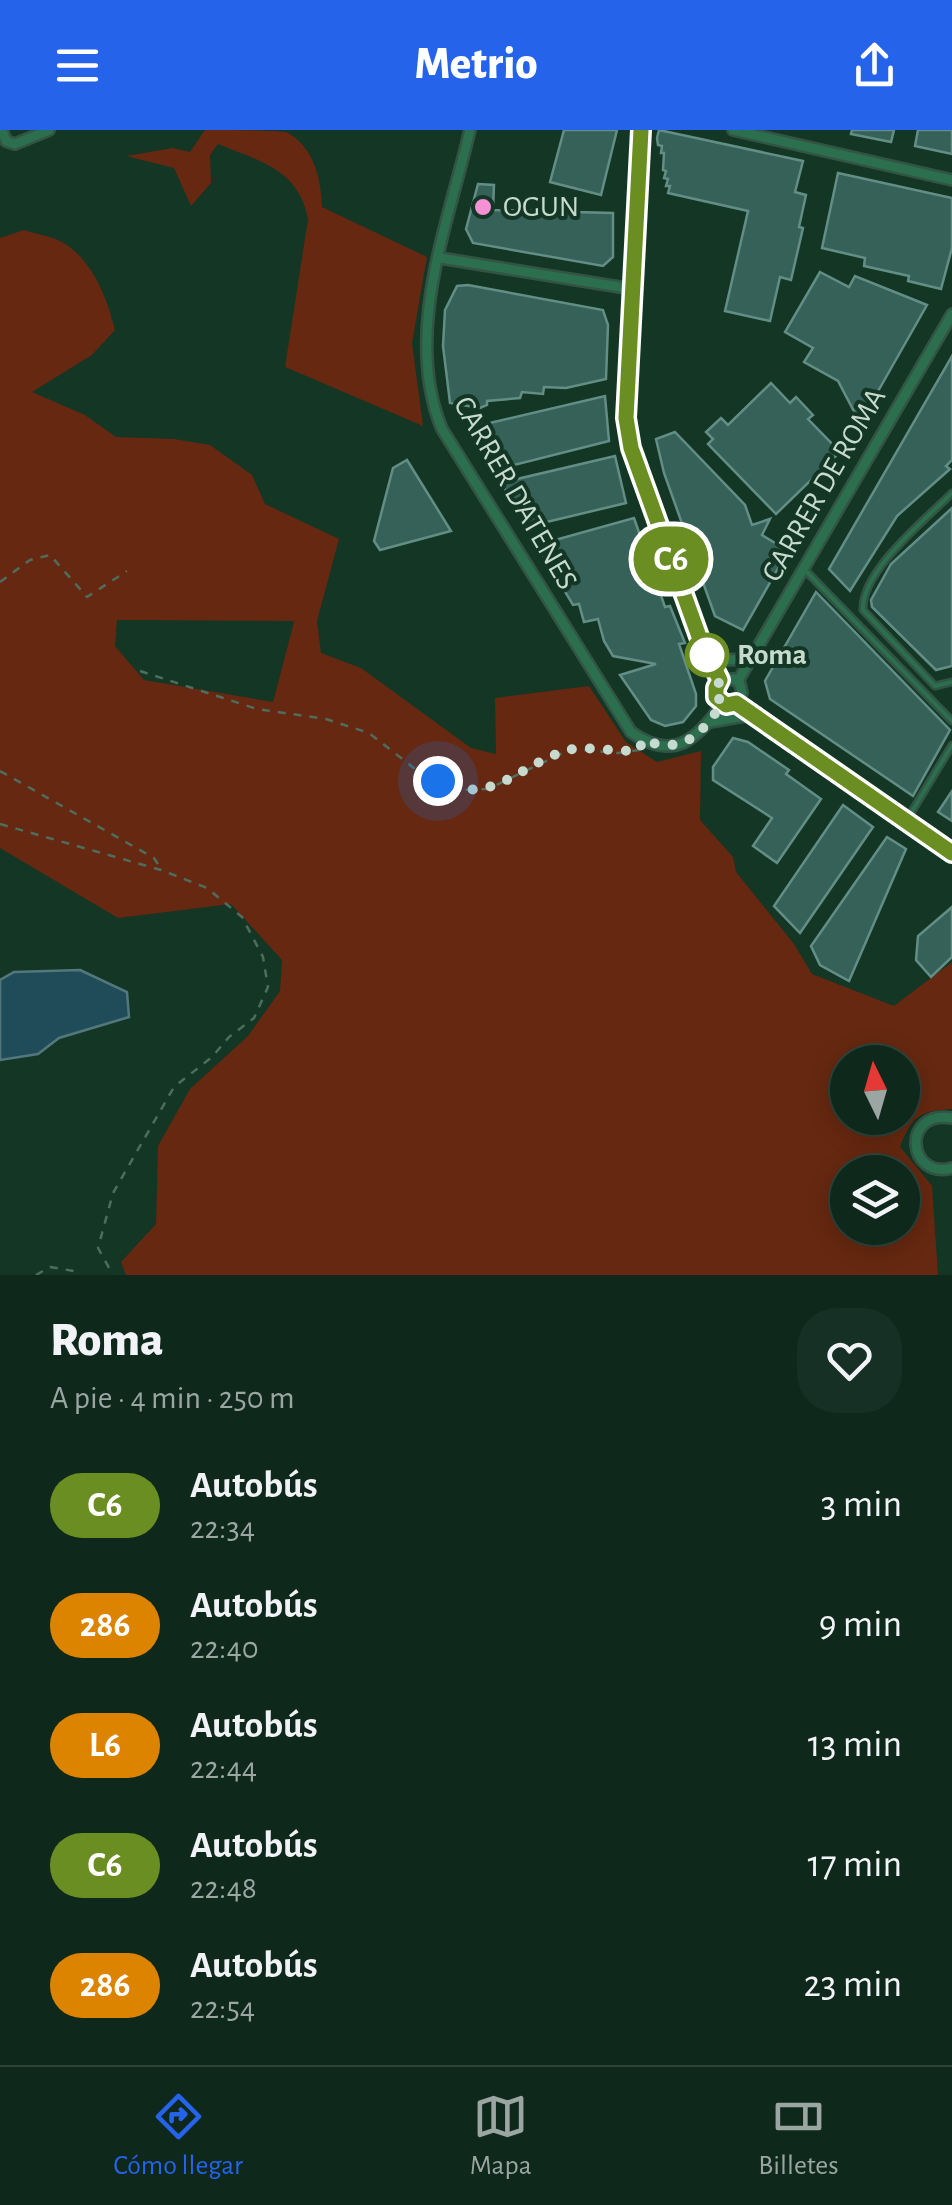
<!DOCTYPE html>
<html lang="es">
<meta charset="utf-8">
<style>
:root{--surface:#0e281c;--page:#173025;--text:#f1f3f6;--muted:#9ba6a3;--line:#2e443b;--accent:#2563eb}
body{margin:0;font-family:"Alegreya Sans",sans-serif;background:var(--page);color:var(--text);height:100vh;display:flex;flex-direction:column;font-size:38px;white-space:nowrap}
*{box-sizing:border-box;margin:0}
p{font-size:32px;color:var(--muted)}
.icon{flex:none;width:55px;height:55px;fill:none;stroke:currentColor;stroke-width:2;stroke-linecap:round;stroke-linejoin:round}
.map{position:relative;height:1145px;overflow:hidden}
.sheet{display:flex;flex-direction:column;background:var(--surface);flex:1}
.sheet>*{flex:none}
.badge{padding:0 20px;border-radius:32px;font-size:35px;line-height:65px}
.needle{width:65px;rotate:355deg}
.tools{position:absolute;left:830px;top:915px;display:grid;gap:20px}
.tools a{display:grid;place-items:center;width:90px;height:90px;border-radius:50%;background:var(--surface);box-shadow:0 5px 25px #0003,0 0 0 2px var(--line);font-size:50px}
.you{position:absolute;width:50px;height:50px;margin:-25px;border:8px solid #fff;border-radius:50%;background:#1a73e8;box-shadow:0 0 0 15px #1a73e833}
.map>.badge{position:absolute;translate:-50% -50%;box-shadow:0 0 0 5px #fff}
.round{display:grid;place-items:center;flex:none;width:105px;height:105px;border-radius:40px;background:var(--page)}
.overview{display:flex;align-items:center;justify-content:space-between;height:170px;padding:0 50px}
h1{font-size:48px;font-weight:800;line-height:75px}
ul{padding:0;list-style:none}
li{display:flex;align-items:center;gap:30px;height:120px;padding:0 50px}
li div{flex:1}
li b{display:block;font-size:38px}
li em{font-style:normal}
li .badge{min-width:110px;font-weight:700;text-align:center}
header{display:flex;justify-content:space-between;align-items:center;height:130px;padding:0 50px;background:var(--accent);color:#fff;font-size:45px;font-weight:800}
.menu{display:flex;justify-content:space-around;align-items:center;height:140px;border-top:2px solid var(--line);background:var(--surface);font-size:28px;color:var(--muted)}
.menu a{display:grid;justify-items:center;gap:5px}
.menu .selected{color:var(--accent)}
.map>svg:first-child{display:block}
.green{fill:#662810;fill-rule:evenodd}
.water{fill:#204c59;stroke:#52777c;stroke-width:2.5}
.building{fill:#356159;stroke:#628e85;stroke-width:2.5}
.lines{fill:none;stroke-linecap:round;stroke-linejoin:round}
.lane-casing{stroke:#335444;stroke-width:9}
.street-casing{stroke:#335444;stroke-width:14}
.path{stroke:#4f6d5e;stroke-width:2.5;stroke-dasharray:8 8;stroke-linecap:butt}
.lane{stroke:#2b6f4e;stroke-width:4}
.street{stroke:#2b6f4e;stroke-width:9}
.line-casing{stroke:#fff;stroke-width:22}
.line{stroke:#6b8e23;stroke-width:15}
.walk{stroke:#c7dacf;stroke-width:10;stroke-dasharray:0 18}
.poi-dot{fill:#f491d4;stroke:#133625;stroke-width:4}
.stop-dot{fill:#fff;stroke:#6b8e23;stroke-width:5}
.labels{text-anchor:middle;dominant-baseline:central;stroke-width:8;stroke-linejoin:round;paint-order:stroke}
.poi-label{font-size:30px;fill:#c7dacf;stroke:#133625;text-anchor:start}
.street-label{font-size:30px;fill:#c7dacf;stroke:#133625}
.stop-label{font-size:30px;font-weight:bold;fill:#c7dacf;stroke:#133625;text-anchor:start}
</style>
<header><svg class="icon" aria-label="menu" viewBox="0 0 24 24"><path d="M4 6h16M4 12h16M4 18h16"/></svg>Metrio<svg class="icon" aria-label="share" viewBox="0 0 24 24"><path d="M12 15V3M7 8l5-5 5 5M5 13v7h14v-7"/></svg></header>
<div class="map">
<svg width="952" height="1145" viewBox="0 0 952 1145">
<rect width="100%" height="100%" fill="#133625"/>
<g class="green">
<path d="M205 0C223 0 272 0 286 2 314 16 321 49 322 77L427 127 412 213 423 296 285 237 308 89C299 40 260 31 218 14L210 25 211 53 191 76 174 38 126 26 173 18 190 22Z"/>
<path d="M24 100C35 104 51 106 62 112 93 130 107 168 115 200L92 225 32 262 85 285 116 307 174 309 210 315 252 345 265 374 339 409 317 491 321 523 361 538 471 618 496 624 495 568 589 556 626 612 657 632 701 621 700 690 733 727 736 742 794 814 812 844 894 876 952 832V979C919 981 912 986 900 1017L932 1056 938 1145H126L121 1132 156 1094 158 1016 190 959 248 906 280 861 282 830 231 774 118 788 0 718V108ZM117 490 293 491 294 492 273 572 144 550 115 516ZM848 932H902V988H848ZM848 1042H902V1098H848Z"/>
</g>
<path class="water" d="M80 840 127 862 129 887 59 908 38 924 0 930V850L14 842Z"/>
<g class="building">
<path d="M564 0H617L601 65 550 52Z"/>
<path d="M659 0 803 31 795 62 806 65 799 97 803 98 791 150 780 147 770 191 725 181 748 81 668 63 670 56H666L668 49 664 48 666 41 663 40 664 23H661L662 16 658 15 657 8Z"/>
<path d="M852 0H894L891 12 851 4Z"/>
<path d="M918 0H952V24L915 16Z"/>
<path d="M838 43 952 68V118L941 159 908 151 909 146 864 136 865 128 822 118Z"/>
<path d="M478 54 494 55 493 80 613 83V127L603 136 473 113 466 99Z"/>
<path d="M820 142 849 157 855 146 927 175 860 293 838 251 804 232 813 218 785 202Z"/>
<path d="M468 155 603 180 608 195 606 249 566 258 544 257 543 264 522 262 520 268 487 271V275L480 278 450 273 443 216 445 180 457 156Z"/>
<path d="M952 226V330L946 336 950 339 897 386 850 461 829 439Z"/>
<path d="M771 253 790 273 796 267 813 285 808 289 840 322 776 384 708 314 713 309 706 302 721 288 728 295Z"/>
<path d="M605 266 609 311 490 341 477 296Z"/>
<path d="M675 302 745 375 752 395 770 389 762 405 788 421 743 500 715 486 664 343 656 309Z"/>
<path d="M615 326 626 373 530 396 524 376 518 377 500 353Z"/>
<path d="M407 330 451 401 380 420 374 411 393 338Z"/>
<path d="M952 378V536L936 540 872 477 871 470 891 434Z"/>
<path d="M634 388 665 477 670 476 685 513 679 514 696 564V576L683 592 665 596 651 590 620 545 656 534 613 526 604 511 598 489 584 492 579 474 573 475 537 415Z"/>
<path d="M816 462 950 600 913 666 770 569 765 551Z"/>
<path d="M733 608 748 612 789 640 786 644 821 669 777 733 753 716 772 688 713 650V637Z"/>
<path d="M952 661V691L938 682Z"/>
<path d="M843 675 873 697 800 803 774 776Z"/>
<path d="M887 707 906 719 849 851 820 835 811 816Z"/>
<path d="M952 777V827L931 847 916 830 918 806Z"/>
</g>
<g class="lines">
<defs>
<g id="lane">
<path d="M952 363C926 389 861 441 863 480L935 556 952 552"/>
<path d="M804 439 952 591"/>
<path d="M908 688 952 615"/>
</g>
<g id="street">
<path d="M2 0 6 11 15 14 49 0"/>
<path d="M470 0C448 94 403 205 442 299L631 602C673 632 697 610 722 574"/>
<path d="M641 0 626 288 631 318 701 512 721 550"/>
<path d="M733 0 952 50"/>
<path d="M440 128 632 159"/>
<path d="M706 525 724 530 751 529"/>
<path d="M721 550 734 549 740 554 742 563 736 573"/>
<path d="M721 550 715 562 724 574"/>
<path d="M738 551 952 184"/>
<path d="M736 573 952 723"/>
<path d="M710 592 751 585"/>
<path d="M952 988C901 979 907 1050 952 1038"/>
</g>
</defs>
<use href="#lane" class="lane-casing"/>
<use href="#street" class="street-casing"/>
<g class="path">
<path d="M0 452 30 430 50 425 87 467 127 441"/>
<path d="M140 541 257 579 326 589 369 603 419 642 457 660 488 659 571 619 618 623 639 620 641 617"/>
<path d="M0 641 154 728 161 739"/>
<path d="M0 694 161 740 207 758 242 787 263 827 268 857 254 888 229 907 212 927 174 957 113 1063 98 1118 113 1145"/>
<path d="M36 1145 50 1137 74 1141 76 1145"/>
</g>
<use href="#lane" class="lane"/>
<use href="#street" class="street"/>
</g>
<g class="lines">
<defs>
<path id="line" d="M641 0 626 288 631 318 701 512 720 550 716 558V567L726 575 736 573 952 723"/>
</defs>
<use href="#line" class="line-casing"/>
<use href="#line" class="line"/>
<path class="walk" d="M438 651C493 678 520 633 569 620 584 615 617 623 639 620L643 610C684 625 700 605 722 574L715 562 720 550 707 525"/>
</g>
<circle class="poi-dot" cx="483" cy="77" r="10"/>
<circle class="stop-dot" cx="707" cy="525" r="20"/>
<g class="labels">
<g class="poi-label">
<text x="503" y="77">OGUN</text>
</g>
<g class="street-label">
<text transform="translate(824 355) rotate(-60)">CARRER DE ROMA</text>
<text transform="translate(515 363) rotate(60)">CARRER D'ATENES</text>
</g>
<g class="stop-label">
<text x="737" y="525">Roma</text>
</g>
</g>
</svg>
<div class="tools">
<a><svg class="needle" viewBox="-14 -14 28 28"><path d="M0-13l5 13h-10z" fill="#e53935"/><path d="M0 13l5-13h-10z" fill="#9ba6a3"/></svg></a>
<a><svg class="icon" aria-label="layers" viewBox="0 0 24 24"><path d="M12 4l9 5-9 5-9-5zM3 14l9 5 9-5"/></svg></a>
</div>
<div class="you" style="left:438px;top:651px"></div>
<b class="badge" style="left:671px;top:429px;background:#6b8e23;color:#fff">C6</b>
</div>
<section class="sheet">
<div class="overview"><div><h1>Roma</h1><p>A pie · 4 min · 250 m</p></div><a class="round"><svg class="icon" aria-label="heart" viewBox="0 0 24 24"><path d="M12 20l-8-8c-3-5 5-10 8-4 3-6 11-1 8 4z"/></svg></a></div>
<ul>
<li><span class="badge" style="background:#6b8e23;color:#fff">C6</span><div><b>Autobús</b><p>22:34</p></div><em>3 min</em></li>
<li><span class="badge" style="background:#dc8400;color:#fff">286</span><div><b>Autobús</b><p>22:40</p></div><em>9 min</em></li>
<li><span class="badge" style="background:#dc8400;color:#fff">L6</span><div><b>Autobús</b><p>22:44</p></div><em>13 min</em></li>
<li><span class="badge" style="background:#6b8e23;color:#fff">C6</span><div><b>Autobús</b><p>22:48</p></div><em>17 min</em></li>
<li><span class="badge" style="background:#dc8400;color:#fff">286</span><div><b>Autobús</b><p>22:54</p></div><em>23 min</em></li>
</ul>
</section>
<nav class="menu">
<a class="selected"><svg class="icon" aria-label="directions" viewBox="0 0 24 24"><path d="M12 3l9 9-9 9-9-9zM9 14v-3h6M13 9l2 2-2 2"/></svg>Cómo llegar</a>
<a><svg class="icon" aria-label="map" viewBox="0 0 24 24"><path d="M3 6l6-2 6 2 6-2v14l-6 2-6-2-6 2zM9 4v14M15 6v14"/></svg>Mapa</a>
<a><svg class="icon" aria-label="tickets" viewBox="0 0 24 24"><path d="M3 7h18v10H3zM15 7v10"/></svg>Billetes</a>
</nav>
